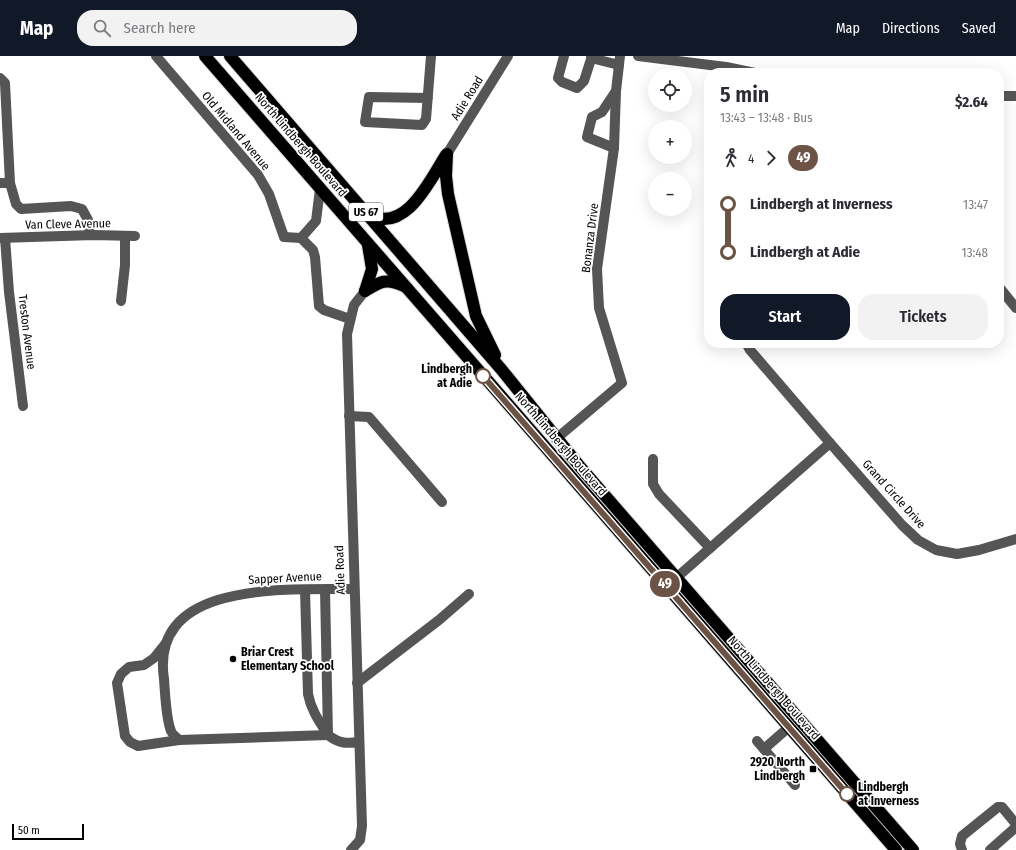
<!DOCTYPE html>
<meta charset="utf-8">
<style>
:root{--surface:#fff;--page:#f2f2f3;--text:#2b2b33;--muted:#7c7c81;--accent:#111827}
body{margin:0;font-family:"Fira Sans Condensed",sans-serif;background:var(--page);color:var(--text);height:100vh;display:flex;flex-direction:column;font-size:15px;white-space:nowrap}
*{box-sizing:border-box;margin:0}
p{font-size:13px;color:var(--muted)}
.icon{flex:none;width:22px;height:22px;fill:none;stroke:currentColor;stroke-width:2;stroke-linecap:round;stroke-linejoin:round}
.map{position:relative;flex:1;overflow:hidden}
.side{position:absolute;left:704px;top:12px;width:300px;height:280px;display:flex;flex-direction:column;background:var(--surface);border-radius:16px;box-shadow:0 4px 16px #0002}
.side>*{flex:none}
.badge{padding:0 8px;border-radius:13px;font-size:14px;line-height:26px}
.buttons{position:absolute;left:648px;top:12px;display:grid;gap:8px}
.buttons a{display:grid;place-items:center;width:44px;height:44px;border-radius:50%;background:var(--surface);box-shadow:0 4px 16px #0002;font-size:20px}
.scale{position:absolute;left:12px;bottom:10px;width:72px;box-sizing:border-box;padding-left:4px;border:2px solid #000;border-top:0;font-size:11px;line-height:14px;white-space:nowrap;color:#000;-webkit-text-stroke:3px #fff;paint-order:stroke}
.map>.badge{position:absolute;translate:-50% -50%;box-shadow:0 0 0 2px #fff}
.legs{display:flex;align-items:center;gap:6px;height:44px;padding:0 16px;font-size:13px}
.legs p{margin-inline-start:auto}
.overview{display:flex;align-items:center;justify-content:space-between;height:68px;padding:0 16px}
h1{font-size:22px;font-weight:600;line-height:30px}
.cta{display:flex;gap:8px;margin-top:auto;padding:8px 16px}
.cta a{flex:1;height:46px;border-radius:16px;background:var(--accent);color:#fff;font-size:16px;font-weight:600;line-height:46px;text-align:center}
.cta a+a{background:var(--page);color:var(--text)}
ul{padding:0 16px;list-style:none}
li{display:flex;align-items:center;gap:14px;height:48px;font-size:15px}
li i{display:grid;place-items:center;width:6px;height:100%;margin:0 5px;background:currentColor}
li i::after{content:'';width:10px;height:10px;margin:-5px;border:3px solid;border-radius:50%;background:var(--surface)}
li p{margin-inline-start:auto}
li:first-child i{background:linear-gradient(#0000 50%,currentColor 0)}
li:last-child i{background:linear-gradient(currentColor 50%,#0000 0)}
header{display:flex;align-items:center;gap:24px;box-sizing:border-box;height:56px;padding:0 20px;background:var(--accent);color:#fff}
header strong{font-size:19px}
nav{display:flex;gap:22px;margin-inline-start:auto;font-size:14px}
.search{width:280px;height:36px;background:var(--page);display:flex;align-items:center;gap:10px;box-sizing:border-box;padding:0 14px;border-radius:16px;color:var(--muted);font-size:15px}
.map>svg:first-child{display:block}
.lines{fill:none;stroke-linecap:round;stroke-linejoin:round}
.highway-casing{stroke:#dbdbdb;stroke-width:14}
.minor{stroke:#555;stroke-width:10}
.highway{stroke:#000;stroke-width:12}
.line-1-casing{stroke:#fff;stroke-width:9}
.line-1{stroke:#6c5345;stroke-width:6}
.stop-1-dot{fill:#fff;stroke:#6c5345;stroke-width:2}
.poi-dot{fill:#000;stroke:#fff;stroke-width:1.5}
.labels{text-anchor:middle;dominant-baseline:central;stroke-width:3.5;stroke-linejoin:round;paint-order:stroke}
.shield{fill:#fff;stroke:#4c4c4c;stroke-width:1}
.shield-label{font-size:11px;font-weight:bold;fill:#000}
.street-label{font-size:12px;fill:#000;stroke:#fff}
.stop-label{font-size:12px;font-weight:bold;fill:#000;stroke:#fff;text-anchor:end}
.poi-label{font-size:12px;font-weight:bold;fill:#000;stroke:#fff;text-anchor:start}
</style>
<header>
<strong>Map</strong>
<div class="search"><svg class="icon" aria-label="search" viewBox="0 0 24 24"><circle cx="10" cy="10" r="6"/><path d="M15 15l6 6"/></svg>Search here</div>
<nav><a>Map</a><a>Directions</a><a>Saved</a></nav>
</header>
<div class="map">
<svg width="1016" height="794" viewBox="0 0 1016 794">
<rect width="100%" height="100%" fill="#fff"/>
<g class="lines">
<defs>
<g id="highway">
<path d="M205 0 896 794"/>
<path d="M230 0 501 313 581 412 913 794"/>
<path d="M447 98 446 120 448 138 476 260 495 299"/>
<path d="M369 159C406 178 430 124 446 99"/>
<path d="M365 235 372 213 368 189"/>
<path d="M365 235C381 225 386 222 404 230"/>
</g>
</defs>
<use href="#highway" class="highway-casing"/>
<g class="minor">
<path d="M156 0 258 119 269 138 284 181 301 182 313 194 315 201 319 250 324 254 350 263"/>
<path d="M564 0 558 22 562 26 577 32 584 25 592 0"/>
<path d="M638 0 726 11 755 17"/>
<path d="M591 2 619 9"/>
<path d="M0 22 5 27 10 127H0"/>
<path d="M999 40H1016"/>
<path d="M428 42 369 41 365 66 422 69 426 63 431 0"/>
<path d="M614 92 587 81 592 61 602 56 616 35"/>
<path d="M447 98 508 0"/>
<path d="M10 127 16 148 21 153 71 150 82 153 88 164 90 179"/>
<path d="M0 182 94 179 135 180"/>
<path d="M5 182 9 236 23 350"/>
<path d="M301 182 316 165 320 133"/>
<path d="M999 231 1016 252"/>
<path d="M121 245 125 209V181"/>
<path d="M746 287 750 294 830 387 902 469 918 484 936 494 957 498 979 494 1016 483"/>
<path d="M349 360 369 361 442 446"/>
<path d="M557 382 622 327 599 252 597 213 614 92 616 35 620 0"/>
<path d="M653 403V428L659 438 710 492"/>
<path d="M676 522 830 387"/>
<path d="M305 534 308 638C311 654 319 665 328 679"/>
<path d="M325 534 328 679C338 687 346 688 359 686"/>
<path d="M166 587 154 602 144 609 129 611 121 618 117 627 125 680 130 686 138 690 179 684 328 679"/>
<path d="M357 627 439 564 469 538"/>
<path d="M179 684C176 681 172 678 171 675 166 663 165 636 164 623 149 523 290 534 354 533"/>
<path d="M757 685 795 729"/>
<path d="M764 693 789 671"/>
<path d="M351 794 360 784 362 770 347 278 354 249 365 235"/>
<path d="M962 794 960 788 962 780 998 751H1002L1016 768"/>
<path d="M990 794 1016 771"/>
</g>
<use href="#highway" class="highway"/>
</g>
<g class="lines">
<defs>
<path id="line-1" d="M483 320 847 738"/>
</defs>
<use href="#line-1" class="line-1-casing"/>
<use href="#line-1" class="line-1"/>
</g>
<g class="stop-1-dot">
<circle cx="483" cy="320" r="7"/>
<circle cx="847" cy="738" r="7"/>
</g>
<g class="poi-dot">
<circle cx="233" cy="603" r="4"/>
<rect x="809" y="709" width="8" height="8" rx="2"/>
</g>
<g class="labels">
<rect class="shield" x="349" y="147" width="34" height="18" rx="3"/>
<g class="shield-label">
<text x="366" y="156">US 67</text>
</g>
<g class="street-label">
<text transform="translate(467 42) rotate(-58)">Adie Road</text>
<text transform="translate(236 75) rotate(50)">Old Midland Avenue</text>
<text transform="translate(301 89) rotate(49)">North Lindbergh Boulevard</text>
<text transform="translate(68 168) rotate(-1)">Van Cleve Avenue</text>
<text transform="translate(590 182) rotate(-83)">Bonanza Drive</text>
<text transform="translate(27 276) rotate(83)">Treston Avenue</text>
<text transform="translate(561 388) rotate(49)">North Lindbergh Boulevard</text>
<text transform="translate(894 438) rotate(48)">Grand Circle Drive</text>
<text transform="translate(340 514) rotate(-92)">Adie Road</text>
<text transform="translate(285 522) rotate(-3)">Sapper Avenue</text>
<text transform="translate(774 632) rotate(49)">North Lindbergh Boulevard</text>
</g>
<g class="stop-label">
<text x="472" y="313">Lindbergh<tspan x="472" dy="14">at Adie</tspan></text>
<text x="858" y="731" text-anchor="start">Lindbergh<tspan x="858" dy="14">at Inverness</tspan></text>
</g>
<g class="poi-label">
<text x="241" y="596">Briar Crest<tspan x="241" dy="14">Elementary School</tspan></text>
<text x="805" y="706" text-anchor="end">2920 North<tspan x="805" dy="14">Lindbergh</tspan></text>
</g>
</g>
</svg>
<div class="buttons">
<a><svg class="icon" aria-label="locate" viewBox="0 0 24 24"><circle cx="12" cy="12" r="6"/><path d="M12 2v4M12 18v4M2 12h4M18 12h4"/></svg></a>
<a>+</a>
<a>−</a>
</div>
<div class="scale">50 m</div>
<b class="badge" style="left:665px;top:528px;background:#6c5345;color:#fff">49</b>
<section class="side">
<div class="overview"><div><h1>5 min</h1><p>13:43 – 13:48 · Bus</p></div><b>$2.64</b></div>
<div class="legs"><svg class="icon" aria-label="walk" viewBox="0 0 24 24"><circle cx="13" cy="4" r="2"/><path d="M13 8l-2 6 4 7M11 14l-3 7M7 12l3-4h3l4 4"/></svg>4<svg class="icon" aria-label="forward" viewBox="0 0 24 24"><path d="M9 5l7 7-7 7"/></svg><b class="badge" style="background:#6c5345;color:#fff">49</b></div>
<ul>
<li><i style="color:#6c5345"></i><b>Lindbergh at Inverness</b><p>13:47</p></li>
<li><i style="color:#6c5345"></i><b>Lindbergh at Adie</b><p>13:48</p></li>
</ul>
<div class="cta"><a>Start</a><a>Tickets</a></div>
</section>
</div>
